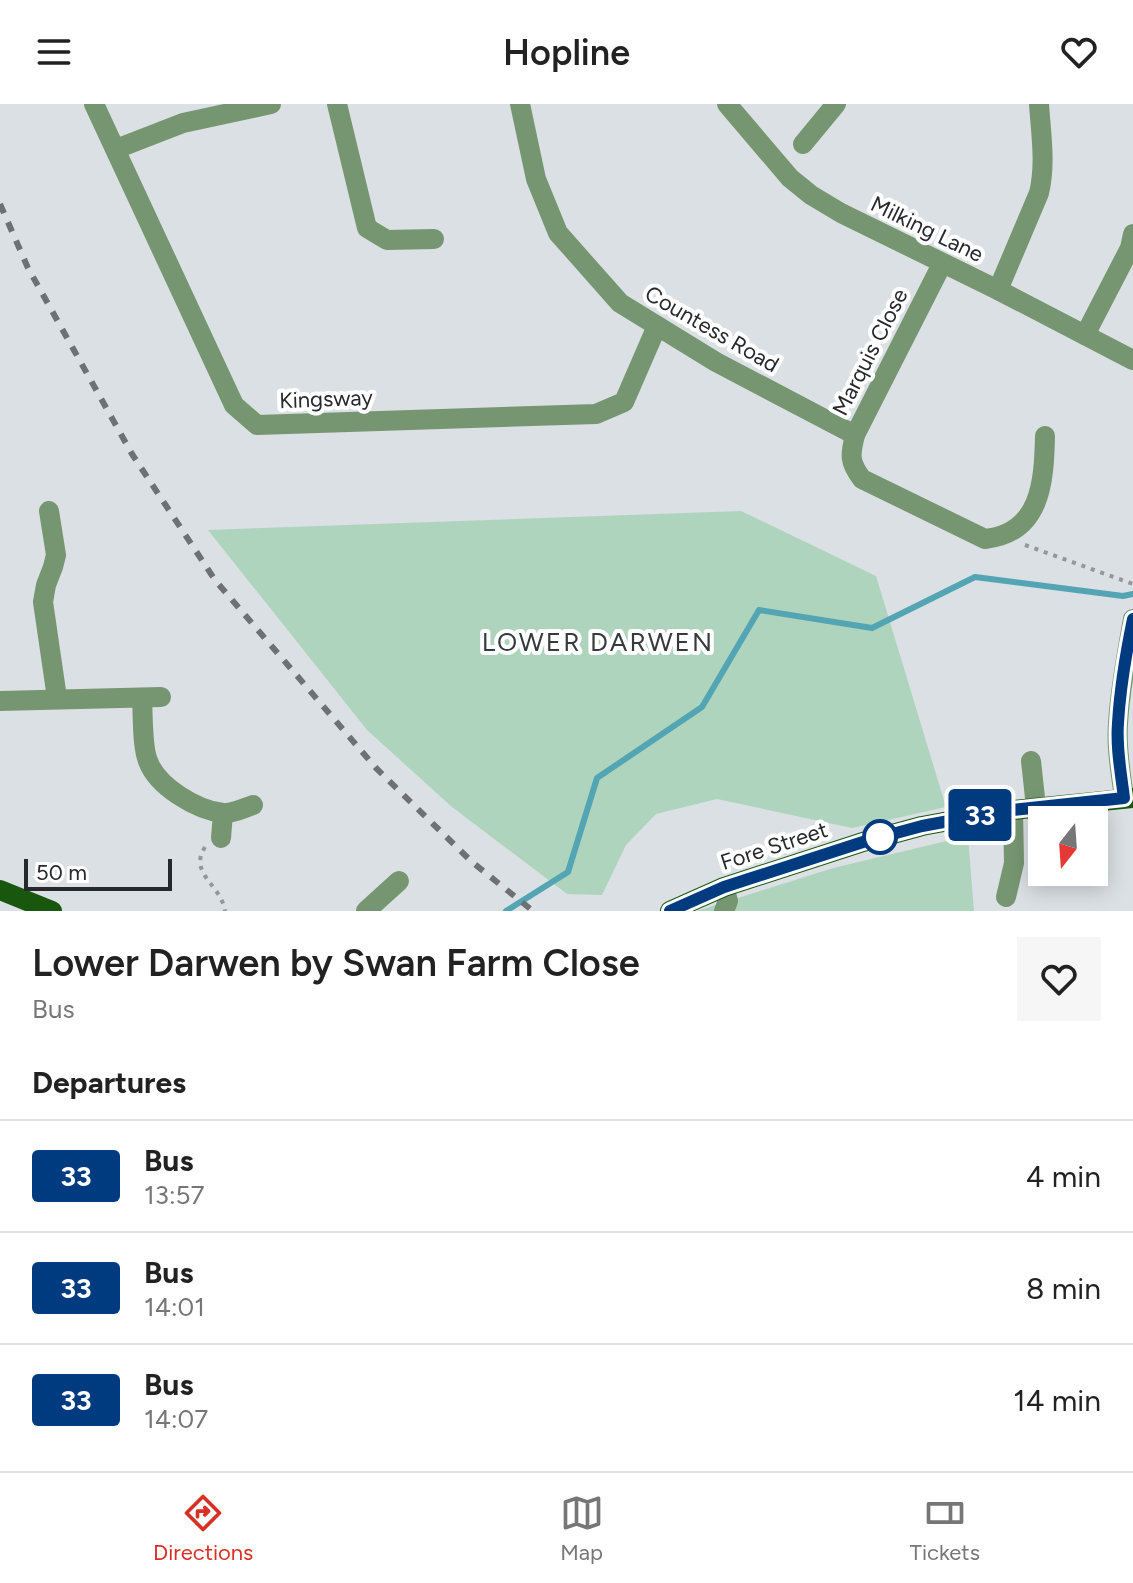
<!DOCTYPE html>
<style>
:root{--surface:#fff;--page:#f6f6f6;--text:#222;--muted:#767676;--line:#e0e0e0;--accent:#d93025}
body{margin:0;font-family:Figtree,sans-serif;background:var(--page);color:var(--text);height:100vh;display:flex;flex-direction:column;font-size:30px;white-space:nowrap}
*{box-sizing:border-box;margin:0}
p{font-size:26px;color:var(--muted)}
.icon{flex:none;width:44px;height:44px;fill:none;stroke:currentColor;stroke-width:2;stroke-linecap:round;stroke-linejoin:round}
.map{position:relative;height:807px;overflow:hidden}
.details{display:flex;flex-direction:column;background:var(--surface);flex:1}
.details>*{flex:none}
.badge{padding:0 16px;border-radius:6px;font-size:28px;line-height:52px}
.needle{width:52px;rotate:197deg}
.controls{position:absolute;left:1028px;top:702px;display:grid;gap:16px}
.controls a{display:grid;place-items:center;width:80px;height:80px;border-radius:0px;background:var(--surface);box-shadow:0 4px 20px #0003;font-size:40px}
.scale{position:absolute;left:24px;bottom:20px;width:148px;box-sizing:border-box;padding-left:8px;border:4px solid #27282a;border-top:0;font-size:22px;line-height:28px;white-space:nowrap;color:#27282a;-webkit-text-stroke:6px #fff;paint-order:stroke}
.map>.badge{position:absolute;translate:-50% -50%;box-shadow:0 0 0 4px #fff}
h2{padding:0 32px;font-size:30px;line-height:72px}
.round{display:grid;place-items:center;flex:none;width:84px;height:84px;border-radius:0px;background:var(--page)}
.overview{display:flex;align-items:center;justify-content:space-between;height:136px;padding:0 32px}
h1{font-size:38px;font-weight:600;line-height:60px}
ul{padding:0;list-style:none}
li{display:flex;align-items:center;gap:24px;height:112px;padding:0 32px;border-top:2px solid var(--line)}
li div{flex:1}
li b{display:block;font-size:30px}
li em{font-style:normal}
li .badge{min-width:88px;font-weight:700;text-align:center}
header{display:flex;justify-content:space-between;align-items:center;height:104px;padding:0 32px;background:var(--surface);font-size:36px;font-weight:600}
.dock{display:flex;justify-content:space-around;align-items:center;height:112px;border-top:2px solid var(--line);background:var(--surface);font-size:22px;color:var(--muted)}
.dock a{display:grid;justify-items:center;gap:4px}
.dock .active{color:var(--accent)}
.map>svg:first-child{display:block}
.green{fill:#afd4be}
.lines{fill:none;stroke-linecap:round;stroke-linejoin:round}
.stream{stroke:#53a5b3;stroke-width:6}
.path{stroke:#93969a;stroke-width:4;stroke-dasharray:4 6;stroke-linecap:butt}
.minor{stroke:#769671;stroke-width:20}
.major{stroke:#18570d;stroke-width:20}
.rail{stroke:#6e7073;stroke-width:6;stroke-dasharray:10 10;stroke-linecap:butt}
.line-casing{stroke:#fff;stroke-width:18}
.line{stroke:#003b80;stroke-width:12}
.stop-dot{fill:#fff;stroke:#003b80;stroke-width:4}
.labels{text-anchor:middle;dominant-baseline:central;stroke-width:8;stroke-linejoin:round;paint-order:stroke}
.street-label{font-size:22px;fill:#27282a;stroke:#fff}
.quarter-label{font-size:26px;letter-spacing:2px;fill:#363a3d;stroke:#fff}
</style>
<header><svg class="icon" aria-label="menu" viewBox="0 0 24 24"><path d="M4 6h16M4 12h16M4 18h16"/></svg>Hopline<svg class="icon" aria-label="heart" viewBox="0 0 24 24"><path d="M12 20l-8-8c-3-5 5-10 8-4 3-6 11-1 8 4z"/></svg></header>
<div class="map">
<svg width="1133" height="807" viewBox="0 0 1133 807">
<rect width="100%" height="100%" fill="#dbe0e4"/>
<g class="green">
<path d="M741 407 876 472 946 703 852 724 717 695 656 710 626 741 602 791 567 790 452 703 367 626 208 426Z"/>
<path d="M968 732 974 807H697L833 764Z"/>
</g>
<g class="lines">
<path class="stream" d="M506 807 568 768 597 674 702 603 759 506 872 524 975 473 1123 492 1133 490"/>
<g class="path">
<path d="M1025 441 1133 480"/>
<path d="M205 743C188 770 221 780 225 807"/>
</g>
<g class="minor">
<path d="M94 0 234 301 257 321 596 310 624 298 657 222"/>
<path d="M337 0 367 124 387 136 434 135"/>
<path d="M520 0 536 75 558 129 620 199 716 258 855 331"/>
<path d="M727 0 790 74 811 91 841 109 998 186 1133 256"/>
<path d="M803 40 836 0"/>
<path d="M116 45 183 19 271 0"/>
<path d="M942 160 855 331C850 351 849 358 862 375L985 435C1041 429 1044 378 1045 332"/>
<path d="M998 186 1039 89C1046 60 1041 30 1039 0"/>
<path d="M1085 231 1130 144 1133 130"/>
<path d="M49 407 56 451 53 463 46 481 43 498 57 594"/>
<path d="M142 594C143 610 142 643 148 657 157 682 196 706 223 709 233 710 244 704 253 701"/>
<path d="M0 597 161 593"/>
<path d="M1031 657 1036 703"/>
<path d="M1124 694C1121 669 1116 645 1118 620 1120 584 1127 549 1133 515"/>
<path d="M221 734 223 709"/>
<path d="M1006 793 1014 759 1013 706"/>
<path d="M366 807 399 777"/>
<path d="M724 807 728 797 724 783"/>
</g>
<g class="major">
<path d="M0 786 52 807"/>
<path d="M670 807 724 783 863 738 922 722 1003 707 1133 694"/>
</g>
<path class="rail" d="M0 100 28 164 132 350 215 476 376 664 472 758 533 807"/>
</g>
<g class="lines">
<defs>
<path id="line" d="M670 807 724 783 863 738 922 722 1003 707 1124 694C1121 669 1116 644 1118 619 1120 584 1126 549 1133 515"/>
</defs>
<use href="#line" class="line-casing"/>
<use href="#line" class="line"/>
</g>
<circle class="stop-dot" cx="880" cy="733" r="16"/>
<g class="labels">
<g class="street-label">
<text transform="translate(927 125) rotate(26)">Milking Lane</text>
<text transform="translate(712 225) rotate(30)">Countess Road</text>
<text transform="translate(870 248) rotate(-63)">Marquis Close</text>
<text transform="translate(326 295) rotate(-2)">Kingsway</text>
<text transform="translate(774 742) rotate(-18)">Fore Street</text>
</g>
<g class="quarter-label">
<text x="598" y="538">LOWER DARWEN</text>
</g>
</g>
</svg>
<div class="controls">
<a><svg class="needle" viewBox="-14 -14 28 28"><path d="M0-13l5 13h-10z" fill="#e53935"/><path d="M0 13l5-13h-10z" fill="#767676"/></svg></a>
</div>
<div class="scale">50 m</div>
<b class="badge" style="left:980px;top:711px;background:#003b80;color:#fff">33</b>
</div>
<section class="details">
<div class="overview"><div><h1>Lower Darwen by Swan Farm Close</h1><p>Bus</p></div><a class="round"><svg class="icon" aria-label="heart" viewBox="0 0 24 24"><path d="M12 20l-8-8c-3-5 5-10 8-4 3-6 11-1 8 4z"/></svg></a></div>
<h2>Departures</h2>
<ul>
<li><span class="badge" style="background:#003b80;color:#fff">33</span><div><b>Bus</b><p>13:57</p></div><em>4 min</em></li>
<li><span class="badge" style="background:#003b80;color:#fff">33</span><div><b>Bus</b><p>14:01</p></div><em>8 min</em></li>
<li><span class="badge" style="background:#003b80;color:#fff">33</span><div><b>Bus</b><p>14:07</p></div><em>14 min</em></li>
</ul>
</section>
<nav class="dock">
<a class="active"><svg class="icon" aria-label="directions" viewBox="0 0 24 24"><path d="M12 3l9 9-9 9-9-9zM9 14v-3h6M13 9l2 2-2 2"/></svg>Directions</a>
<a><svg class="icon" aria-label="map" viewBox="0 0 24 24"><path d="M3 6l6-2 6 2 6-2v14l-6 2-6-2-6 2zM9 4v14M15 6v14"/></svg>Map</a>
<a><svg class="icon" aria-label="tickets" viewBox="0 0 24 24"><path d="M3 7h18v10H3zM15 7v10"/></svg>Tickets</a>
</nav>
